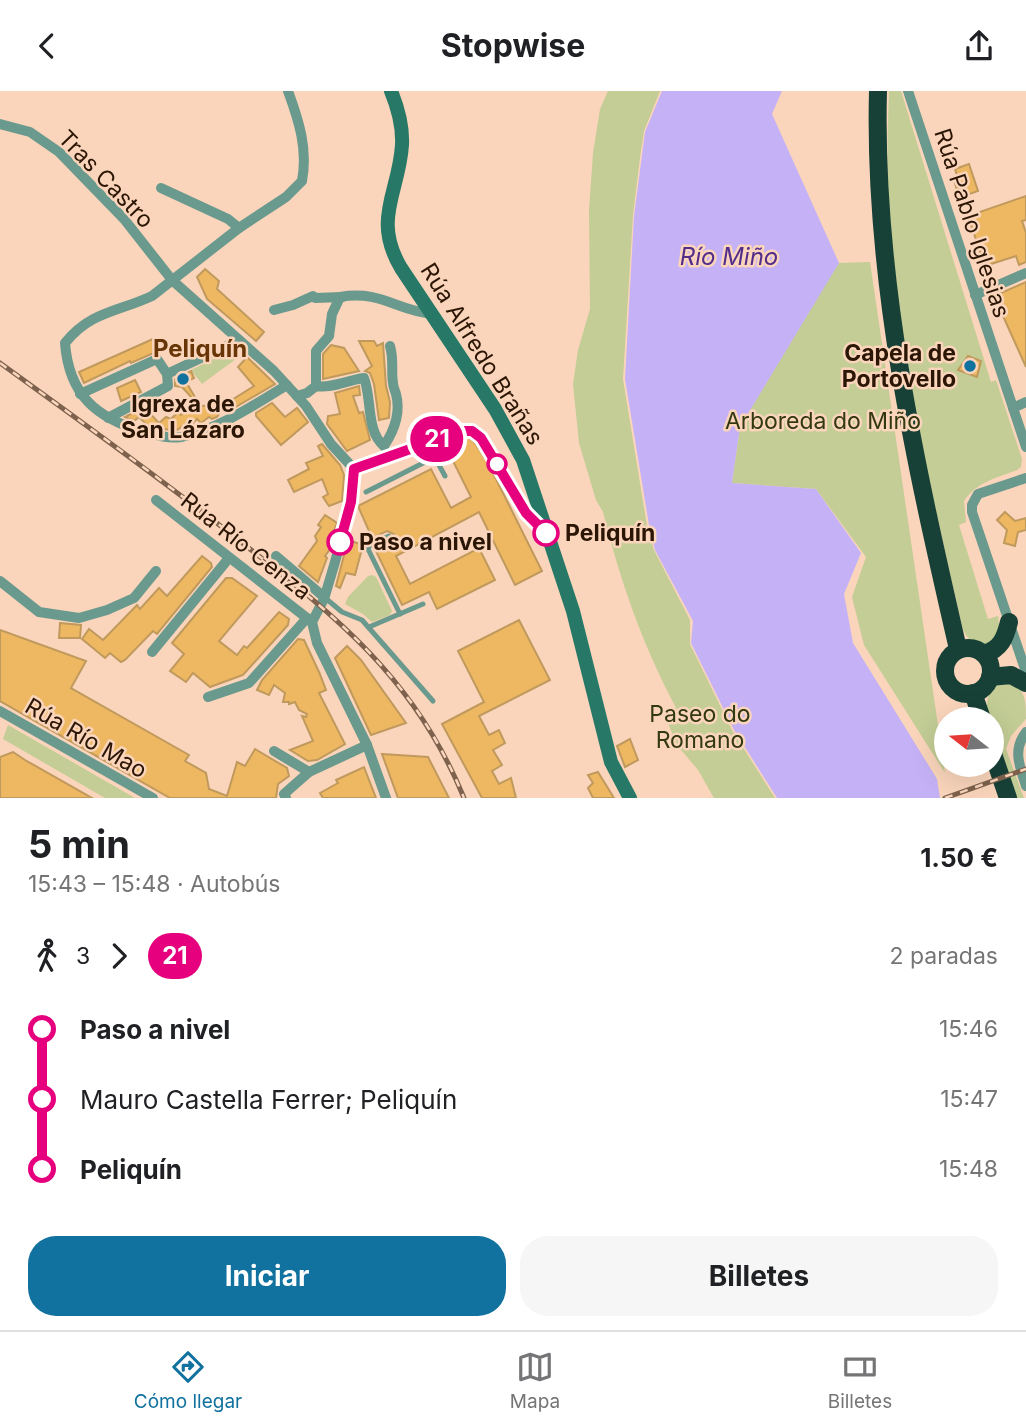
<!DOCTYPE html>
<html lang="es">
<meta charset="utf-8">
<style>
:root{--surface:#fff;--page:#f6f6f6;--text:#202124;--muted:#757577;--line:#e0e0e0;--accent:#12729f}
body{margin:0;font-family:Inter,sans-serif;background:var(--page);color:var(--text);height:100vh;display:flex;flex-direction:column;font-size:26px;white-space:nowrap}
*{box-sizing:border-box;margin:0}
p{font-size:23px;color:var(--muted)}
.icon{flex:none;width:38px;height:38px;fill:none;stroke:currentColor;stroke-width:2;stroke-linecap:round;stroke-linejoin:round}
.map{position:relative;height:707px;overflow:hidden}
.details{display:flex;flex-direction:column;background:var(--surface);flex:1}
.details>*{flex:none}
.badge{padding:0 14px;border-radius:23px;font-size:24px;line-height:46px}
.needle{width:46px;rotate:287deg}
.tools{position:absolute;left:934px;top:616px;display:grid;gap:14px}
.tools a{display:grid;place-items:center;width:70px;height:70px;border-radius:50%;background:var(--surface);box-shadow:0 7px 28px #0002;font-size:35px}
.map>.badge{position:absolute;translate:-50% -50%;box-shadow:0 0 0 4px #fff}
.legs{display:flex;align-items:center;gap:10px;height:77px;padding:0 28px;font-size:23px}
.legs p{margin-inline-start:auto}
.summary{display:flex;align-items:center;justify-content:space-between;height:119px;padding:0 28px}
h1{font-size:38px;font-weight:700;line-height:52px}
.action{display:flex;gap:14px;margin-top:auto;padding:14px 28px}
.action a{flex:1;height:80px;border-radius:28px;background:var(--accent);color:#fff;font-size:28px;font-weight:700;line-height:80px;text-align:center}
.action a+a{background:var(--page);color:var(--text)}
ul{padding:0 28px;list-style:none}
li{display:flex;align-items:center;gap:24px;height:70px;font-size:26px}
li i{display:grid;place-items:center;width:10px;height:100%;margin:0 9px;background:currentColor}
li i::after{content:'';width:18px;height:18px;margin:-9px;border:5px solid;border-radius:50%;background:var(--surface)}
li p{margin-inline-start:auto}
li:first-child i{background:linear-gradient(#0000 50%,currentColor 0)}
li:last-child i{background:linear-gradient(currentColor 50%,#0000 0)}
header{display:flex;justify-content:space-between;align-items:center;height:91px;padding:0 28px;background:var(--surface);font-size:32px;font-weight:700}
.tab-bar{display:flex;justify-content:space-around;align-items:center;height:98px;border-top:2px solid var(--line);background:var(--surface);font-size:19px;color:var(--muted)}
.tab-bar a{display:grid;justify-items:center;gap:4px}
.tab-bar .selected{color:var(--accent)}
.map>svg:first-child{display:block}
.green{fill:#c3cd95}
.water{fill:#c5b2f6}
.building{fill:#eeb863;stroke:#c0995d;stroke-width:2}
.lines{fill:none;stroke-linecap:round;stroke-linejoin:round}
.lane{stroke:#6a998d;stroke-width:5}
.street{stroke:#6a998d;stroke-width:10}
.secondary{stroke:#277867;stroke-width:14}
.highway{stroke:#174037;stroke-width:18}
.rail-casing{stroke:#7e624d;stroke-width:5}
.rail{stroke:#fad5bb;stroke-width:2.5;stroke-dasharray:8;stroke-linecap:butt}
.line-1-casing{stroke:#fff;stroke-width:16}
.line-1{stroke:#e6007e;stroke-width:10}
.poi-dot{fill:#12729f;stroke:#fad5bb;stroke-width:2.5}
.stop-1-dot{fill:#fff;stroke:#e6007e;stroke-width:3.5}
.labels{text-anchor:middle;dominant-baseline:central;stroke-width:5;stroke-linejoin:round;paint-order:stroke}
.street-label{font-size:23px;fill:#2b1504;stroke:#fad5bb}
.poi-label{font-size:23px;font-weight:bold;fill:#2b1504;stroke:#fad5bb;text-anchor:end}
.park-label{font-size:23px;fill:#323810;stroke:#fad5bb}
.stop-label{font-size:23px;font-weight:bold;fill:#2b1504;stroke:#fad5bb;text-anchor:start}
.water-label{font-size:24px;font-style:italic;fill:#522d8c;stroke:#fad5bb}
.neighbourhood-label{font-size:24px;font-weight:bold;fill:#683606;stroke:#fad5bb}
</style>
<header><svg class="icon" aria-label="back" viewBox="0 0 24 24"><path d="M15 5l-7 7 7 7"/></svg>Stopwise<svg class="icon" aria-label="share" viewBox="0 0 24 24"><path d="M12 15V3M7 8l5-5 5 5M5 13v7h14v-7"/></svg></header>
<div class="map">
<svg width="1026" height="707" viewBox="0 0 1026 707">
<rect width="100%" height="100%" fill="#fad5bb"/>
<g class="green">
<path d="M608 0H660L644 40 640 67 633 124 623 288 647 435 654 459 690 529V553L732 639 775 707H714L698 679 677 654 665 625 676 617C643 555 620 490 603 421L596 409 579 352 573 293 578 259 590 218 589 119 593 62 600 18Z"/>
<path d="M889 0H901L991 291 996 289 1022 368 1021 376 1017 379C996 387 977 391 964 410L966 431 959 434 988 528 998 525C1001 543 997 553 979 556 970 550 965 545 962 535 934 411 903 286 891 159 886 106 887 53 889 0Z"/>
<path d="M870 171 945 682 864 554 852 506 866 466 816 398 732 392 740 336 838 172Z"/>
<path d="M234 258 244 262 202 293 191 279Z"/>
<path d="M372 484 376 486 392 520 390 524 372 531 363 523 345 513 348 506 368 485Z"/>
<path d="M995 591 1015 592C1026 604 1026 612 1026 628L1011 645 1006 658 1024 707H1015L992 638V628H989C985 615 987 602 995 591Z"/>
<path d="M8 634 135 707H105L3 648Z"/>
</g>
<path class="water" d="M662 0H782L772 23 839 172 740 336 732 392 816 398 861 462 844 503 853 552 937 688 940 707H777L734 639 691 552 693 530 655 459 649 434 625 288 634 125 645 41Z"/>
<g class="building">
<path d="M969 73 978 100 964 105 961 97 957 99 953 86 957 85 955 78Z"/>
<path d="M1026 105V129L1022 130 1026 142V171L1019 174 1016 165 985 175 968 125Z"/>
<path d="M205 178 219 190 217 198 264 241 256 250 207 208 197 186Z"/>
<path d="M1026 191V276L994 205Z"/>
<path d="M153 248 156 261 131 272 130 270 84 292 79 281Z"/>
<path d="M359 250H374L377 255 383 252 386 295 390 311 389 327 379 329 374 293 370 282 365 280 372 275Z"/>
<path d="M331 254 344 257 359 280 323 288V263Z"/>
<path d="M968 265 981 270 977 286 958 279Z"/>
<path d="M247 266 275 293 234 317 230 310 254 295 238 276Z"/>
<path d="M191 280 194 287 186 291 195 306 193 308 182 296 175 295V288Z"/>
<path d="M135 289 141 301 121 310 117 297Z"/>
<path d="M359 295 360 304 353 305 359 322 363 321 370 349 347 360 327 333 328 325 340 323 335 302Z"/>
<path d="M272 312 285 326 297 317 308 331 281 354 256 325V322Z"/>
<path d="M215 313 221 320 217 326 212 328 209 326 201 332 197 328 190 335 186 333 177 339 174 337 171 339 164 338 159 332 166 326 171 328 178 321 181 324 190 317Z"/>
<path d="M144 316 159 332 153 336 147 334 139 326 134 330 125 326Z"/>
<path d="M464 347H469L475 352 489 374 542 480 515 494 479 421 396 465 410 493 479 457 495 489 437 518 429 501 402 514 375 458 377 459 376 457 392 449 394 443 387 440 372 447 358 415 431 378 451 417 471 406 446 356Z"/>
<path d="M322 353 340 374 344 384 342 410 329 415 323 406 328 403 322 388 294 401 288 389 309 378 306 372 323 365 318 355Z"/>
<path d="M1005 421 1015 430 1026 427V439L1018 441 1015 455 1004 452 1007 439 997 429Z"/>
<path d="M325 424 337 432 332 445 334 447 328 454 331 457 325 465 327 467 318 491 299 475 317 450 315 445 321 436 318 434Z"/>
<path d="M348 449 363 454 355 484 346 482 340 497 336 495Z"/>
<path d="M202 465 211 472 212 476 157 543 153 540 125 569 121 571 110 562 105 567 82 548 89 538 103 549 137 514 140 518 159 497 167 505Z"/>
<path d="M226 487H232L257 505 219 550 237 564 244 555 247 557 279 521 289 528 288 534 243 584 210 596 193 582 186 591 170 580 184 563 172 552Z"/>
<path d="M519 529 550 589 479 625 489 644 499 639 505 652 493 659 502 674 492 680 499 693 511 687 516 707H482L442 633 484 611 458 560Z"/>
<path d="M60 532 81 534 80 547H59Z"/>
<path d="M0 539 86 570 71 597 189 664 185 670 206 682 209 698 227 705 237 671 245 675 255 658 287 677 289 685 278 693 276 707H170L0 610Z"/>
<path d="M298 548 304 549 319 581 326 599 319 602 345 653 317 669 308 670 290 659 313 650 302 625 306 626 307 623 299 619 295 611 289 613V611H283L285 602 274 594 269 604 257 599 262 589Z"/>
<path d="M347 555 361 569 406 632 371 644 335 567Z"/>
<path d="M630 648 638 669 625 676 617 655Z"/>
<path d="M13 661 25 669 92 707H0V666Z"/>
<path d="M382 663 428 666 449 707H398Z"/>
<path d="M364 676 376 707H323L320 702 338 692 336 689Z"/>
<path d="M598 681 614 707H593L588 697 593 692 588 684Z"/>
</g>
<g class="lines">
<g class="lane">
<path d="M427 352 445 385"/>
<path d="M366 401 435 366"/>
<path d="M389 445 370 454 368 458 400 523"/>
<path d="M324 506 342 521 362 529 433 610"/>
<path d="M369 536 423 513"/>
</g>
<g class="street">
<path d="M908 0 1026 356"/>
<path d="M0 33 30 41 59 61 124 128 172 189 274 280 306 315 331 353 354 378"/>
<path d="M161 97 228 128 239 137"/>
<path d="M975 204 1026 182"/>
<path d="M274 219 293 214 313 205 315 207 342 206"/>
<path d="M167 283 239 249"/>
<path d="M287 294C254 314 219 338 181 346 169 348 155 344 144 341 96 327 69 304 65 252 91 220 118 221 152 205L239 137 286 106 302 90C308 58 299 30 288 0"/>
<path d="M316 295C331 298 348 289 364 287 372 307 366 341 384 355"/>
<path d="M80 303 157 268 167 283"/>
<path d="M297 305 307 302 316 295V260L329 245 332 223 340 206C382 199 396 220 433 223"/>
<path d="M1013 317 1026 311"/>
<path d="M108 327 168 295 167 283"/>
<path d="M384 355C394 340 401 322 396 303 395 299 393 296 393 292 391 280 394 268 390 255"/>
<path d="M354 378 351 411 335 471 324 508 312 531 317 552 367 654 386 707"/>
<path d="M354 378 461 340H472L481 347 526 422 545 441"/>
<path d="M1026 387 978 403 972 414V421L1026 581"/>
<path d="M156 409 312 531"/>
<path d="M276 465 324 506"/>
<path d="M0 490 39 521 79 527 107 519 134 507 156 480"/>
<path d="M152 561 229 467"/>
<path d="M208 606 249 592 307 527"/>
<path d="M0 620 153 707"/>
<path d="M1026 641C1012 659 1020 676 1026 695"/>
<path d="M274 660 309 681"/>
<path d="M286 707 284 703 309 681 367 654"/>
</g>
<path class="secondary" d="M391 0C398 17 403 35 402 54 399 102 372 128 401 177L495 318 523 369 573 520 611 671 630 707"/>
<g class="highway">
<path d="M878 0C873 189 916 375 958 558"/>
<circle cx="968" cy="580" r="23"/>
<path d="M984 563C1001 558 1005 547 1009 531"/>
<path d="M990 586 1011 584 1026 592"/>
<path d="M973 602 982 628"/>
<path d="M992 660 1008 707"/>
</g>
<defs>
<g id="rail">
<path d="M0 272C76 327 153 382 227 440 329 520 413 582 464 707"/>
<path d="M945 707 1026 678"/>
</g>
</defs>
<use href="#rail" class="rail-casing"/>
<use href="#rail" class="rail"/>
</g>
<g class="lines">
<defs>
<path id="line-1" d="M340 451 351 411 354 378 461 340H472L481 347 526 422 546 442"/>
</defs>
<use href="#line-1" class="line-1-casing"/>
<use href="#line-1" class="line-1"/>
</g>
<g class="poi-dot">
<circle cx="970" cy="275" r="7"/>
<circle cx="183" cy="288" r="7"/>
</g>
<g class="stop-1-dot">
<circle cx="497" cy="373" r="9"/>
<circle cx="546" cy="442" r="12"/>
<circle cx="340" cy="451" r="12"/>
</g>
<g class="labels">
<g class="street-label">
<text transform="translate(106 88) rotate(46)">Tras Castro</text>
<text transform="translate(972 132) rotate(72)">Rúa Pablo Iglesias</text>
<text transform="translate(482 263) rotate(58)">Rúa Alfredo Brañas</text>
<text transform="translate(246 455) rotate(38)">Rúa Río Cenza</text>
<text transform="translate(86 647) rotate(30)">Rúa Río Mao</text>
</g>
<g class="poi-label">
<text x="956" y="262">Capela de<tspan x="956" dy="26">Portovello</tspan></text>
<text x="183" y="313" text-anchor="middle">Igrexa de<tspan x="183" dy="26">San Lázaro</tspan></text>
</g>
<g class="park-label">
<text x="823" y="330">Arboreda do Miño</text>
<text x="700" y="623">Paseo do<tspan x="700" dy="26">Romano</tspan></text>
</g>
<g class="stop-label">
<text x="565" y="442">Peliquín</text>
<text x="359" y="451">Paso a nivel</text>
</g>
<g class="water-label">
<text x="729" y="165">Río Miño</text>
</g>
<g class="neighbourhood-label">
<text x="200" y="257">Peliquín</text>
</g>
</g>
</svg>
<div class="tools">
<a><svg class="needle" viewBox="-14 -14 28 28"><path d="M0-13l5 13h-10z" fill="#e53935"/><path d="M0 13l5-13h-10z" fill="#757577"/></svg></a>
</div>
<b class="badge" style="left:437px;top:348px;background:#e6007e;color:#fff">21</b>
</div>
<section class="details">
<div class="summary"><div><h1>5 min</h1><p>15:43 – 15:48 · Autobús</p></div><b>1.50 €</b></div>
<div class="legs"><svg class="icon" aria-label="walk" viewBox="0 0 24 24"><circle cx="13" cy="4" r="2"/><path d="M13 8l-2 6 4 7M11 14l-3 7M7 12l3-4h3l4 4"/></svg>3<svg class="icon" aria-label="forward" viewBox="0 0 24 24"><path d="M9 5l7 7-7 7"/></svg><b class="badge" style="background:#e6007e;color:#fff">21</b><p>2 paradas</p></div>
<ul>
<li><i style="color:#e6007e"></i><b>Paso a nivel</b><p>15:46</p></li>
<li><i style="color:#e6007e"></i><span>Mauro Castella Ferrer; Peliquín</span><p>15:47</p></li>
<li><i style="color:#e6007e"></i><b>Peliquín</b><p>15:48</p></li>
</ul>
<div class="action"><a>Iniciar</a><a>Billetes</a></div>
</section>
<nav class="tab-bar">
<a class="selected"><svg class="icon" aria-label="directions" viewBox="0 0 24 24"><path d="M12 3l9 9-9 9-9-9zM9 14v-3h6M13 9l2 2-2 2"/></svg>Cómo llegar</a>
<a><svg class="icon" aria-label="map" viewBox="0 0 24 24"><path d="M3 6l6-2 6 2 6-2v14l-6 2-6-2-6 2zM9 4v14M15 6v14"/></svg>Mapa</a>
<a><svg class="icon" aria-label="tickets" viewBox="0 0 24 24"><path d="M3 7h18v10H3zM15 7v10"/></svg>Billetes</a>
</nav>
